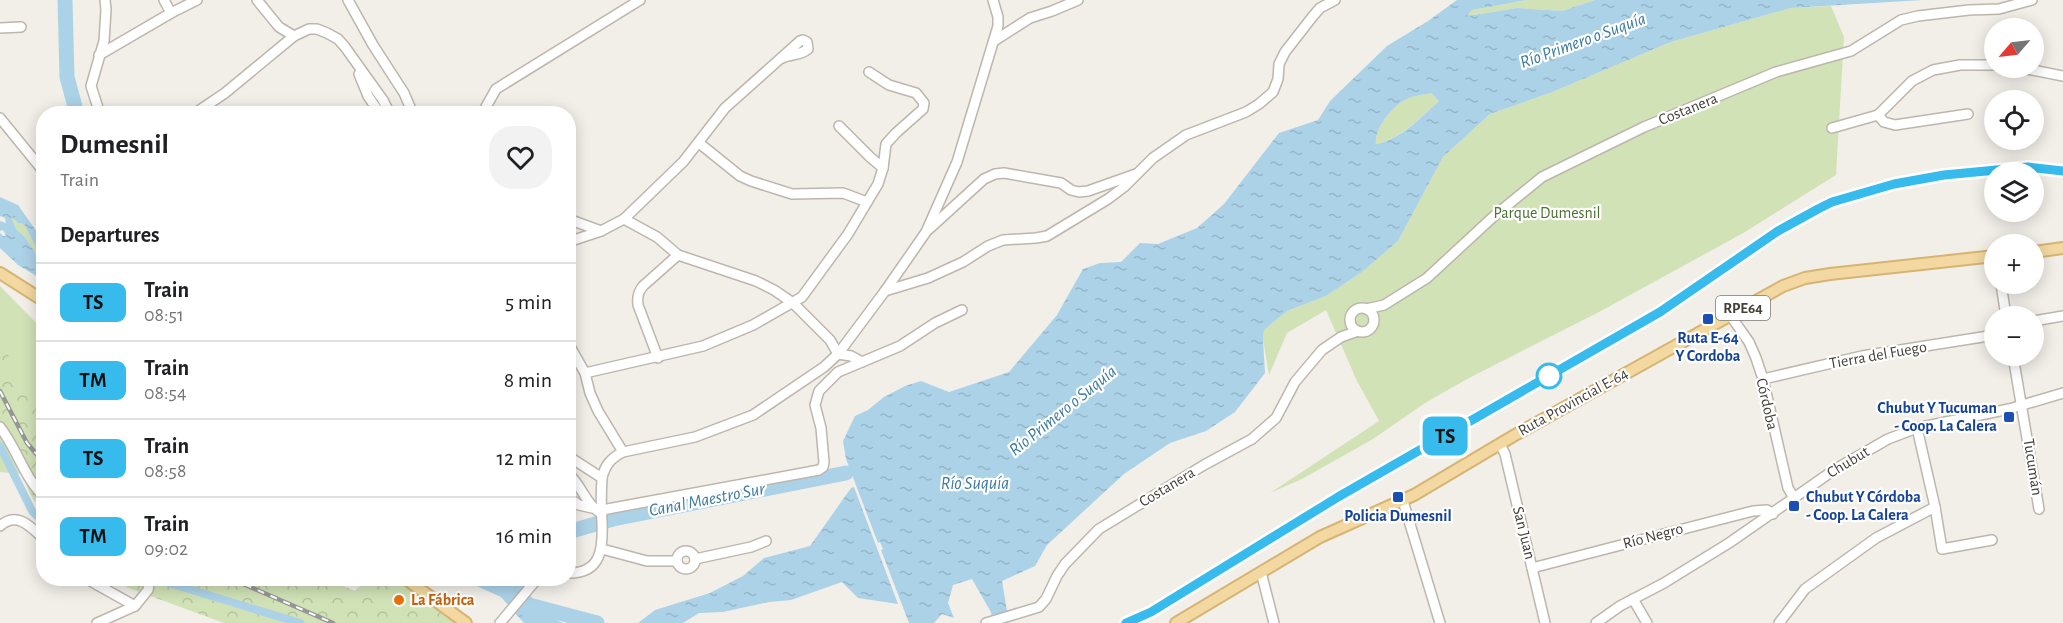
<!DOCTYPE html>
<meta charset="utf-8">
<style>
:root{--surface:#fff;--page:#f2f2f2;--text:#202124;--muted:#757577;--line:#e0e0e0}
body{margin:0;font-family:"Alegreya Sans",sans-serif;background:var(--page);color:var(--text);height:100vh;display:flex;flex-direction:column;font-size:22px;white-space:nowrap}
*{box-sizing:border-box;margin:0}
p{font-size:20px;color:var(--muted)}
.icon{flex:none;width:33px;height:33px;fill:none;stroke:currentColor;stroke-width:2;stroke-linecap:round;stroke-linejoin:round}
.map{position:relative;flex:1;overflow:hidden}
.details{position:absolute;left:36px;top:106px;width:540px;height:480px;display:flex;flex-direction:column;background:var(--surface);border-radius:24px;box-shadow:0 3px 15px #0003}
.details>*{flex:none}
.badge{padding:0 12px;border-radius:9px;font-size:21px;line-height:39px}
.needle{width:39px;rotate:242deg}
.controls{position:absolute;left:1984px;top:18px;display:grid;gap:12px}
.controls a{display:grid;place-items:center;width:60px;height:60px;border-radius:50%;background:var(--surface);box-shadow:0 3px 15px #0003;font-size:30px}
.map>.badge{position:absolute;translate:-50% -50%;box-shadow:0 0 0 3px #fff}
h2{padding:0 24px;font-size:22px;line-height:54px}
.round{display:grid;place-items:center;flex:none;width:63px;height:63px;border-radius:24px;background:var(--page)}
.head{display:flex;align-items:center;justify-content:space-between;height:102px;padding:0 24px}
h1{font-size:28px;font-weight:700;line-height:45px}
ul{padding:0;list-style:none}
li{display:flex;align-items:center;gap:18px;height:78px;padding:0 24px;border-top:2px solid var(--line)}
li div{flex:1}
li b{display:block;font-size:22px}
li em{font-style:normal}
li .badge{min-width:66px;font-weight:700;text-align:center}
.map>svg:first-child{display:block}
.green{fill:#d0e2b6}
.forest{fill:url(#forest-crowns)}
.water{fill:url(#water-ripples);fill-rule:evenodd}
.lines{fill:none;stroke-linecap:round;stroke-linejoin:round}
.stream{stroke:#acd2e8;stroke-width:2}
.canal{stroke:#acd2e8;stroke-width:8}
.river{stroke:#acd2e8;stroke-width:15}
.minor-casing{stroke:#bdb6ac;stroke-width:12}
.major-casing{stroke:#d6b473;stroke-width:14}
.minor{stroke:#fff;stroke-width:9}
.major{stroke:#f3d8a1;stroke-width:10}
.rail-casing{stroke:#969696;stroke-width:4.5}
.rail{stroke:#fff;stroke-width:2;stroke-dasharray:7;stroke-linecap:butt}
.line-casing{stroke:#fff;stroke-width:14}
.line{stroke:#37bbed;stroke-width:9}
.transit-dot{fill:#1a4fb4;stroke:#fff;stroke-width:2}
.stop-dot{fill:#fff;stroke:#37bbed;stroke-width:3}
.food-dot{fill:#e8710a;stroke:#fff;stroke-width:2}
.labels{text-anchor:middle;dominant-baseline:central;stroke-width:4.5;stroke-linejoin:round;paint-order:stroke}
.shield{fill:#fff;stroke:#7d7974;stroke-width:1.5}
.shield-label{font-size:15px;font-weight:bold;fill:#453f38}
.street-label{font-size:16px;fill:#453f38;stroke:#fff}
.park-label{font-size:16px;fill:#4c7131;stroke:#fff}
.transit-label{font-size:16px;font-weight:bold;fill:#164399;stroke:#fff}
.food-label{font-size:16px;font-weight:bold;fill:#c56008;stroke:#fff;text-anchor:start}
.water-label{font-size:18px;font-style:italic;fill:#3b799e;stroke:#fff}
</style>
<div class="map">
<svg width="2063" height="623" viewBox="0 0 2063 623">
<defs>
<pattern id="forest-crowns" width="20" height="18" patternUnits="userSpaceOnUse" patternTransform="scale(1.5)"><rect width="20" height="18" fill="#d0e2b6"/><path d="M2 6a3 3 0 1 1 6 0M12 15a3 3 0 1 1 6 0" fill="none" stroke="#b4c39d"/></pattern>
<pattern id="water-ripples" width="26" height="14" patternUnits="userSpaceOnUse" patternTransform="scale(1.5)"><rect width="26" height="14" fill="#acd2e8"/><path d="M2 4q2-2 4 0t4 0M15 11q2-2 4 0t4 0" fill="none" stroke="#95b5c8"/></pattern>
</defs>
<rect width="100%" height="100%" fill="#f2efe9"/>
<g class="green">
<path d="M1527 0H1595L1562 11 1517 8 1466 16 1472 10Z"/>
<path d="M1831 6 1844 37 1836 175 1745 232 1601 311 1469 378 1425 403 1373 439 1302 479 1270 493 1379 421 1357 381 1326 310 1287 333 1269 375 1263 339 1264 330 1287 311 1326 296 1362 272 1398 241 1443 157 1490 114 1550 93 1671 42 1791 8Z"/>
<path d="M1431 93 1439 101C1420 118 1401 138 1376 144 1374 129 1391 109 1403 101 1410 96 1423 95 1431 93Z"/>
<path d="M10 213 18 223 24 224 37 249 41 251 43 261 41 263 25 237 16 229Z"/>
<path d="M0 286 43 330V476L0 472Z"/>
</g>
<g class="forest">
<path d="M0 340H4L15 379 25 388 43 416V507C25 499 24 471 22 454L0 438Z"/>
<path d="M129 579H326L355 591 363 583 360 579H398L459 623H224L126 587Z"/>
</g>
<g class="water">
<path d="M1457 0H1527L1472 10 1467 16 1517 8 1562 11 1595 0H1923L1791 8 1671 42 1550 93 1490 114 1443 157 1398 241 1362 272 1326 296 1287 311 1264 330 1263 339 1265 373 1235 412 1206 431 1170 443 1124 474 1047 545 1035 566 1002 581 1007 611 992 614 972 579 953 585 948 603 954 618 942 614 934 623H909L881 550 883 549 880 542 878 543 846 459 843 441 855 416 868 410 884 397 905 386 921 381 949 392 1009 372 1057 315 1083 269 1100 263 1121 262 1140 243 1158 244 1197 228 1224 204 1279 133 1318 120 1330 101 1387 46 1428 21ZM1431 93 1439 101C1420 118 1401 139 1376 144 1374 129 1391 109 1403 101 1410 96 1423 95 1431 93Z"/>
<path d="M0 197 18 205 37 232 43 235V259L41 251 37 249 24 224 18 223 11 216 16 229 25 237 41 262 43 261V280L18 265 0 248V233L3 236H6L3 230 0 231V221L6 223 5 218 0 216Z"/>
<path d="M854 487 898 604 858 598 842 582 791 600 769 602 723 612 699 613 683 623H638L655 610 710 593 743 576 764 558 810 546 851 488Z"/>
<path d="M461 579H518C531 597 542 614 563 623H524L501 597Z"/>
</g>
<g class="lines">
<path class="stream" d="M992 614 1007 611 1009 615"/>
<g class="canal">
<path d="M0 446 32 511 44 523"/>
<path d="M159 580 300 623"/>
</g>
<g class="river">
<path d="M65 0 67 77 77 114"/>
<path d="M568 532 613 519 846 473"/>
<path d="M492 579 529 605 597 623"/>
</g>
<defs>
<g id="minor">
<path d="M164 0 171 13"/>
<path d="M257 0 279 27 294 36"/>
<path d="M348 0 373 45 404 93 413 114"/>
<path d="M0 28 21 27"/>
<path d="M994 41 1030 18 1052 11 1078 0"/>
<path d="M99 55 171 13 197 0"/>
<path d="M2022 68 2063 76"/>
<path d="M359 74 368 96 380 114"/>
<path d="M100 114 91 86 104 41 106 10 105 0"/>
<path d="M194 114 225 93 294 36 309 29H317L327 33 338 39 345 47 383 100 390 114"/>
<path d="M482 114 496 89 640 0"/>
<path d="M1878 115 1884 122 1895 125 1968 114"/>
<path d="M0 118 44 172"/>
<path d="M839 126 870 157 883 168"/>
<path d="M1832 128 1878 115 1912 81 1933 70 1960 65H1995"/>
<path d="M699 143 740 176 751 181 792 194 843 193 867 202"/>
<path d="M568 219 601 231"/>
<path d="M624 219 657 237 678 255 756 281 774 290 793 303 830 340 838 354 851 356 862 362"/>
<path d="M928 230 984 179 995 174 1004 173 1061 183 1071 190 1079 192 1088 191 1136 174"/>
<path d="M568 242 601 231 624 219 683 162 725 108 800 41 803 40 807 42 808 49C800 56 789 54 780 59"/>
<path d="M2001 284 2006 316"/>
<path d="M885 291 926 232 957 162 998 26V17L993 0"/>
<circle cx="1362" cy="320" r="12"/>
<path d="M1366 309 1384 305 1427 278 1493 217 1542 177 1644 127 1776 72 1851 51 1901 20 1918 16 1969 10 1999 9 2032 0"/>
<path d="M1730 315 1749 342 1756 358 1763 379 1788 488 1794 498"/>
<path d="M2034 321 2063 316"/>
<path d="M568 343 585 373 590 393 598 411 623 452"/>
<path d="M2013 356 2039 509"/>
<path d="M658 358 638 305C637 297 638 292 643 286L678 255"/>
<path d="M585 373 703 346 753 325 802 297 848 234 878 184 883 168 886 144 896 133 923 109 924 103 916 93 889 85 869 72"/>
<path d="M1763 379 1862 356 1995 335"/>
<path d="M0 427C17 449 24 477 44 497"/>
<path d="M1500 444 1505 454 1545 623"/>
<path d="M568 456 602 478"/>
<path d="M568 473C582 486 586 505 602 514"/>
<path d="M568 497 579 505 592 508"/>
<path d="M1403 501 1440 623"/>
<path d="M1935 507 1942 549 1992 540"/>
<path d="M602 510 819 470 823 467 824 462 821 428 815 405 819 391 838 372 900 346 935 323 962 310"/>
<path d="M0 526C17 511 30 526 44 539"/>
<path d="M602 549 647 561H677"/>
<circle cx="686" cy="560" r="9"/>
<path d="M695 559 751 547 766 541"/>
<path d="M1532 568 1753 511 1767 510 1773 514"/>
<path d="M1261 572 1274 623"/>
<path d="M568 573C602 574 603 547 602 522 601 507 601 493 602 478 605 465 611 458 623 452L695 437 753 415 824 367 838 354 885 291 928 278 963 262 988 246 1003 240 1036 238 1047 236 1108 199 1124 187 1153 158 1186 135 1246 112 1259 104 1273 92 1278 79 1279 64 1285 52 1313 16 1320 8 1335 0"/>
<path d="M87 579 135 606 148 590 150 579"/>
<path d="M1633 599 1647 623"/>
<path d="M97 623 135 606"/>
<path d="M500 623 537 579"/>
<path d="M986 623 1039 607 1046 599 1057 576 1065 564 1099 529 1204 465 1252 439 1276 418 1295 382 1322 350 1341 337 1358 331"/>
<path d="M1596 623 1620 606 1664 583 1729 543 1834 470 1888 439 1917 428 2009 409 2063 393"/>
<path d="M1779 623 1805 589 1876 538 1935 507 1917 428"/>
</g>
<g id="major">
<path d="M2034 252 2063 248"/>
<path d="M0 273 44 301"/>
<path d="M406 579 466 623"/>
<path d="M1176 623 1320 537 1414 495 1515 435 1783 286 1805 278 1830 274 1995 256"/>
</g>
</defs>
<use href="#minor" class="minor-casing"/>
<use href="#major" class="major-casing"/>
<use href="#minor" class="minor"/>
<use href="#major" class="major"/>
<defs>
<g id="rail">
<path d="M0 391 27 443 44 463"/>
<path d="M232 579 333 623"/>
<path d="M1126 623 1151 612C1241 557 1330 501 1422 449 1501 403 1582 361 1660 312 1716 277 1771 224 1834 201 1905 176 1987 163 2063 171"/>
</g>
</defs>
<use href="#rail" class="rail-casing"/>
<use href="#rail" class="rail"/>
</g>
<g class="lines">
<defs>
<path id="line" d="M1126 623 1151 612 1338 497 1660 312 1778 231 1818 209 1832 202 1894 184 1944 175 2028 167 2063 171"/>
</defs>
<use href="#line" class="line-casing"/>
<use href="#line" class="line"/>
</g>
<g class="transit-dot">
<rect x="1702" y="313" width="12" height="12" rx="3"/>
<rect x="2003" y="411" width="12" height="12" rx="3"/>
<rect x="1392" y="491" width="12" height="12" rx="3"/>
<rect x="1788" y="500" width="12" height="12" rx="3"/>
</g>
<circle class="stop-dot" cx="1549" cy="376" r="12"/>
<circle class="food-dot" cx="399" cy="600" r="6"/>
<g class="labels">
<rect class="shield" x="1716" y="296" width="54" height="24" rx="4.5"/>
<g class="shield-label">
<text x="1743" y="308">RPE64</text>
</g>
<g class="street-label">
<text transform="translate(1688 109) rotate(-22)">Costanera</text>
<text transform="translate(1878 355) rotate(-10)">Tierra del Fuego</text>
<text transform="translate(1573 402) rotate(-29)">Ruta Provincial E-64</text>
<text transform="translate(1767 404) rotate(77)">Córdoba</text>
<text transform="translate(1848 462) rotate(-31)">Chubut</text>
<text transform="translate(2033 467) rotate(81)">Tucumán</text>
<text transform="translate(1167 487) rotate(-31)">Costanera</text>
<text transform="translate(1524 533) rotate(76)">San Juan</text>
<text transform="translate(1653 536) rotate(-15)">Río Negro</text>
</g>
<g class="park-label">
<text x="1547" y="213">Parque Dumesnil</text>
</g>
<g class="transit-label">
<text x="1708" y="338">Ruta E-64<tspan x="1708" dy="18">Y Cordoba</tspan></text>
<text x="1997" y="408" text-anchor="end">Chubut Y Tucuman<tspan x="1997" dy="18">- Coop. La Calera</tspan></text>
<text x="1806" y="497" text-anchor="start">Chubut Y Córdoba<tspan x="1806" dy="18">- Coop. La Calera</tspan></text>
<text x="1398" y="516">Policia Dumesnil</text>
</g>
<g class="food-label">
<text x="411" y="600">La Fábrica</text>
</g>
<g class="water-label">
<text transform="translate(1583 41) rotate(-20)">Río Primero o Suquía</text>
<text transform="translate(1063 411) rotate(-39)">Río Primero o Suquía</text>
<text x="975" y="484">Río Suquía</text>
<text transform="translate(707 500) rotate(-11)">Canal Maestro Sur</text>
</g>
</g>
</svg>
<div class="controls">
<a><svg class="needle" viewBox="-14 -14 28 28"><path d="M0-13l5 13h-10z" fill="#e53935"/><path d="M0 13l5-13h-10z" fill="#757577"/></svg></a>
<a><svg class="icon" aria-label="locate" viewBox="0 0 24 24"><circle cx="12" cy="12" r="6"/><path d="M12 2v4M12 18v4M2 12h4M18 12h4"/></svg></a>
<a><svg class="icon" aria-label="layers" viewBox="0 0 24 24"><path d="M12 4l9 5-9 5-9-5zM3 14l9 5 9-5"/></svg></a>
<a>+</a>
<a>−</a>
</div>
<b class="badge" style="left:1445px;top:436px;background:#37bbed;color:#111">TS</b>
<section class="details">
<div class="head"><div><h1>Dumesnil</h1><p>Train</p></div><a class="round"><svg class="icon" aria-label="heart" viewBox="0 0 24 24"><path d="M12 20l-8-8c-3-5 5-10 8-4 3-6 11-1 8 4z"/></svg></a></div>
<h2>Departures</h2>
<ul>
<li><span class="badge" style="background:#37bbed;color:#111">TS</span><div><b>Train</b><p>08:51</p></div><em>5 min</em></li>
<li><span class="badge" style="background:#37bbed;color:#111">TM</span><div><b>Train</b><p>08:54</p></div><em>8 min</em></li>
<li><span class="badge" style="background:#37bbed;color:#111">TS</span><div><b>Train</b><p>08:58</p></div><em>12 min</em></li>
<li><span class="badge" style="background:#37bbed;color:#111">TM</span><div><b>Train</b><p>09:02</p></div><em>16 min</em></li>
</ul>
</section>
</div>
